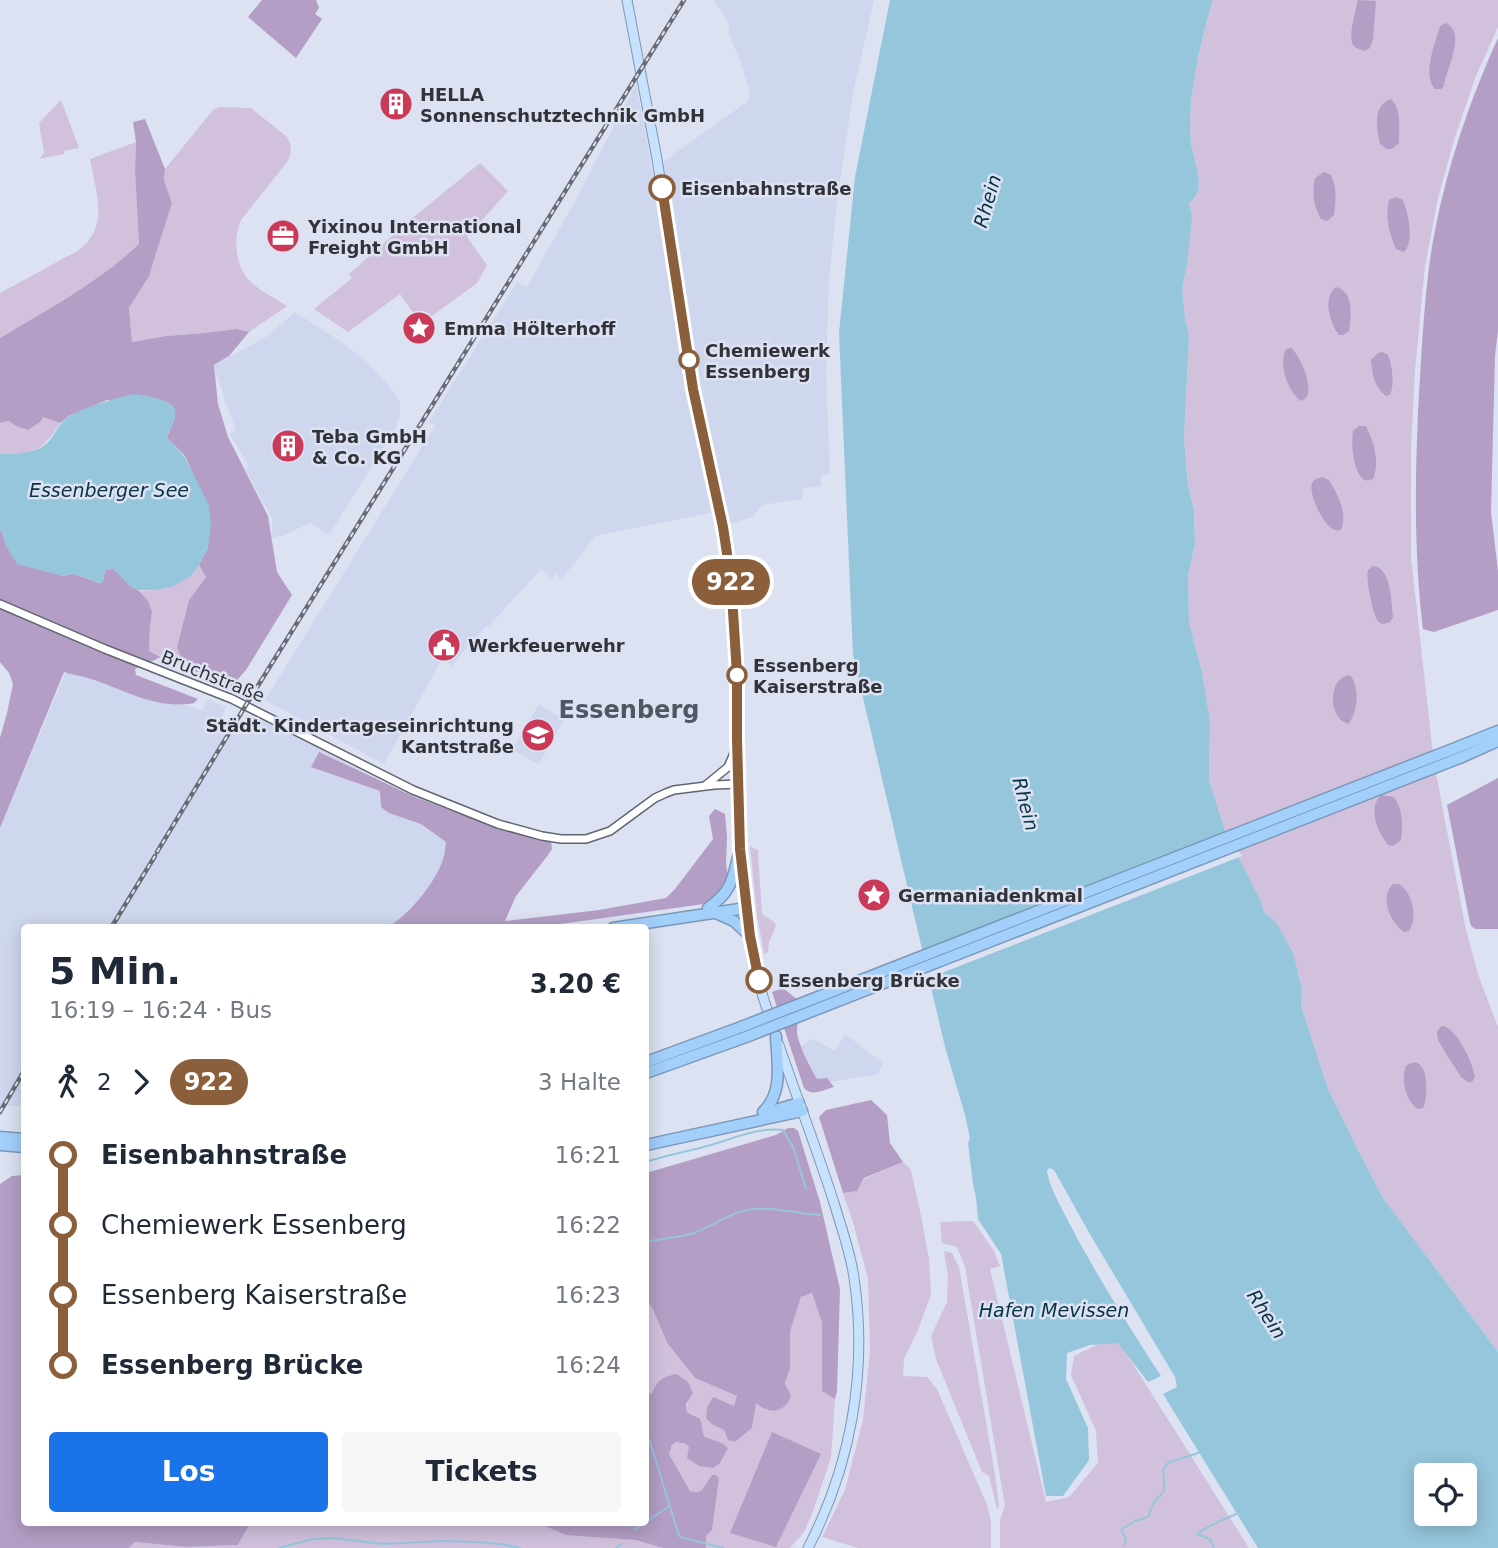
<!DOCTYPE html>
<html lang="de">
<meta charset="utf-8">
<style>
:root{--surface:#fff;--page:#f6f6f7;--text:#1f2937;--muted:#747a83;--accent:#1a73e8}
body{margin:0;font-family:"DejaVu Sans",sans-serif;background:var(--page);color:var(--text);height:100vh;display:flex;flex-direction:column;font-size:26px;white-space:nowrap}
*{box-sizing:border-box;margin:0}
p{font-size:23px;color:var(--muted)}
.icon{flex:none;width:38px;height:38px;fill:none;stroke:currentColor;stroke-width:2;stroke-linecap:round;stroke-linejoin:round}
.map{position:relative;flex:1;overflow:hidden}
.side{position:absolute;left:21px;top:924px;width:628px;height:602px;display:flex;flex-direction:column;background:var(--surface);border-radius:7px;box-shadow:0 4px 18px #0003}
.side>*{flex:none}
.badge{padding:0 14px;border-radius:23px;font-size:24px;line-height:46px}
.controls{position:absolute;left:1414px;top:1463px;display:grid;gap:14px}
.controls a{display:grid;place-items:center;width:63px;height:63px;border-radius:7px;background:var(--surface);box-shadow:0 4px 18px #0003;font-size:35px}
.map>.badge{position:absolute;translate:-50% -50%;box-shadow:0 0 0 4px #fff}
.legs{display:flex;align-items:center;gap:10px;height:77px;padding:0 28px;font-size:23px}
.legs p{margin-inline-start:auto}
.summary{display:flex;align-items:center;justify-content:space-between;height:119px;padding:0 28px}
h1{font-size:38px;font-weight:800;line-height:52px}
.cta{display:flex;gap:14px;margin-top:auto;padding:14px 28px}
.cta a{flex:1;height:80px;border-radius:7px;background:var(--accent);color:#fff;font-size:28px;font-weight:800;line-height:80px;text-align:center}
.cta a+a{background:var(--page);color:var(--text)}
ul{padding:0 28px;list-style:none}
li{display:flex;align-items:center;gap:24px;height:70px;font-size:26px}
li i{display:grid;place-items:center;width:10px;height:100%;margin:0 9px;background:currentColor}
li i::after{content:'';width:18px;height:18px;margin:-9px;border:5px solid;border-radius:50%;background:var(--surface)}
li p{margin-inline-start:auto}
li:first-child i{background:linear-gradient(#0000 50%,currentColor 0)}
li:last-child i{background:linear-gradient(currentColor 50%,#0000 0)}
.map>svg:first-child{display:block}
.built{fill:#cfd7ee}
.green{fill:#d1c1dd}
.forest{fill:#b49ec5}
.water{fill:#96c6dc;fill-rule:evenodd}
.pier{fill:#dce2f2}
.lines{fill:none;stroke-linecap:round;stroke-linejoin:round}
.stream{stroke:#96c6dc;stroke-width:2}
.minor-casing{stroke:#606572;stroke-width:10}
.major-casing{stroke:#7b98b7;stroke-width:11}
.highway-casing{stroke:#7b98b7;stroke-width:13}
.minor{stroke:#fff;stroke-width:7}
.major{stroke:#c8e2fd;stroke-width:9}
.highway{stroke:#a3cffb;stroke-width:10}
.rail-casing{stroke:#686b74;stroke-width:4.5}
.rail{stroke:#dce2f2;stroke-width:2;stroke-dasharray:5;stroke-linecap:butt}
.highway-bridge-casing{stroke:#7b98b7;stroke-width:13;stroke-linecap:butt}
.highway-bridge{stroke:#a3cffb;stroke-width:10}
.line-1-casing{stroke:#fff;stroke-width:16}
.line-1{stroke:#8b5e3c;stroke-width:10}
.stop-1-dot{fill:#fff;stroke:#8b5e3c;stroke-width:3.5}
.labels{text-anchor:middle;dominant-baseline:central;stroke-width:5;stroke-linejoin:round;paint-order:stroke}
.poi-label{font-size:18px;font-weight:bold;fill:#313339;stroke:#dce2f2;text-anchor:start}
.stop-label{font-size:18px;font-weight:bold;fill:#313339;stroke:#dce2f2;text-anchor:start}
.street-label{font-size:18px;fill:#313339;stroke:#dce2f2}
.water-label{font-size:19px;font-style:italic;fill:#073343;stroke:#dce2f2}
.district-label{font-size:24px;font-weight:bold;fill:#515663;stroke:#dce2f2}
</style>
<div class="map">
<svg width="1498" height="1548" viewBox="0 0 1498 1548">
<rect width="100%" height="100%" fill="#dce2f2"/>
<g class="built">
<path d="M714 0H874L853 93 837 202 829 279 826 371 830 474 821 475V486L804 488 802 499 762 505 753 517 729 524 726 510 595 536 561 580 556 573 552 579 541 569 488 627 486 626 473 643 471 642 452 666 442 659 384 764 265 700 435 426 429 422 517 282 527 287 574 203 636 84 653 175 667 159 748 101 750 93 741 63 728 32 730 26Z"/>
<path d="M295 312 343 343 370 365 394 392 400 402V415L396 428 329 535 310 523 280 537 279 536 272 538V518L245 469 249 466 230 434 236 430 225 401 214 365 266 337Z"/>
<path d="M71 660 202 711 208 699 226 707 221 719 253 734 264 720 410 796 482 826 421 927 24 928V1106H0V828Z"/>
<path d="M539 704 564 720 539 764 512 750Z"/>
<path d="M845 1034 883 1063 878 1074 814 1085 798 1048 813 1039 835 1051Z"/>
</g>
<g class="green">
<path d="M1213 0H1498V27L1476 76 1455 137 1438 198 1425 266 1415 371 1411 450V557L1434 763 1466 930 1479 977 1498 1027V1352L1383 1198 1357 1148 1328 1089 1301 1006 1302 988 1299 974 1276 922 1264 912 1261 901 1239 858 1229 843 1209 780 1210 720 1202 672 1189 623 1188 576 1195 544 1194 511 1188 485 1184 438 1189 336 1185 317 1182 289 1187 265 1189 203C1208 191 1194 161 1191 143 1186 103 1201 39 1213 0Z"/>
<path d="M61 100 79 148 64 151V154L39 159 44 153 39 123Z"/>
<path d="M219 107 251 108 286 136 290 143 291 152 288 161 241 220C233 238 235 265 249 280 259 291 275 298 287 306L249 332 237 329 204 333 165 336 132 342 129 308 149 276 172 203 164 180 165 169 213 110Z"/>
<path d="M136 142 135 170 139 244C98 283 48 309 0 338V293L79 250C110 226 96 193 90 159Z"/>
<path d="M480 163 508 191 467 237 487 265 477 283 421 324 400 294 348 332 314 309 352 278 349 274 410 220Z"/>
<path d="M43 417 60 423C42 452 34 454 0 454V423L9 421 16 426Z"/>
<path d="M199 565 206 577 189 600 177 647 185 667 149 651 150 627 152 612 138 591 155 590 191 576Z"/>
<path d="M750 846 759 851 758 854 762 914 774 922 776 926 769 942 768 952 764 954 757 915Z"/>
<path d="M903 1162 911 1170 920 1211 929 1259 931 1294 918 1330 904 1359 903 1376 927 1377 937 1389 987 1505 991 1521V1548H858L822 1537 845 1490 863 1420 870 1350 868 1279 853 1222 843 1193 857 1191 864 1179Z"/>
<path d="M973 1221 994 1251 1000 1266 990 1269 1046 1502 1069 1497 1098 1463 1096 1431 1071 1375 1074 1356 1102 1342 1114 1339 1121 1345 1249 1548H1000V1520L1005 1506 965 1267 957 1247 942 1243 940 1222Z"/>
<path d="M944 1251 952 1253 959 1267 995 1474 999 1506 997 1509 989 1476 982 1472 936 1359 931 1336 947 1302 948 1276Z"/>
<path d="M812 1293 822 1323V1390L835 1399 831 1458 812 1514 804 1532 790 1548H706V1536L712 1530 719 1479H709L701 1491 696 1492 690 1491 669 1454 672 1445 676 1442 686 1444 689 1446V1452L722 1443 705 1437 694 1415 687 1412 688 1382 677 1374C664 1377 657 1381 652 1393L649 1394 647 1390 646 1304 648 1303 652 1307 667 1343 695 1378 737 1396 735 1406 713 1425 724 1430 735 1442 752 1428 755 1402 768 1410 788 1389 785 1383 790 1369V1332L801 1297Z"/>
<path d="M250 1522H646L659 1547 663 1548H129L135 1542 186 1547 238 1545Z"/>
</g>
<g class="forest">
<path d="M262 0H316L319 8 315 14 322 19 296 58 248 17Z"/>
<path d="M1358 0 1376 1 1373 39 1370 48 1365 51C1361 50 1357 49 1354 46 1347 39 1356 10 1358 0Z"/>
<path d="M1446 23C1467 34 1446 69 1444 86L1441 89H1435C1422 74 1435 44 1440 26Z"/>
<path d="M1498 38V330L1495 356 1491 512 1498 571V610L1434 632 1423 629C1414 556 1415 484 1418 411 1421 363 1423 315 1429 267 1440 188 1465 111 1498 38Z"/>
<path d="M1391 99C1402 110 1399 128 1399 143L1392 149H1387L1380 144C1377 129 1372 105 1391 99Z"/>
<path d="M145 119 165 169 164 180 172 203 149 276 129 308 132 342 166 336 204 333 237 329 249 332 229 356 214 365 218 404 228 437 268 516 277 572 292 595 246 670 232 686 185 667 177 647 189 600 206 577 199 565 208 548 195 479 185 456 167 438 175 417 107 400 69 416 60 423 43 417 40 422 28 430 16 426 9 421 0 423V338C48 309 98 283 139 244L135 170 136 142 133 122Z"/>
<path d="M1324 172 1331 175C1337 188 1336 201 1334 215L1327 221 1321 219C1313 205 1312 193 1315 178Z"/>
<path d="M1396 197 1403 200C1408 214 1415 240 1404 252L1396 249C1389 233 1385 217 1389 200Z"/>
<path d="M1336 287C1354 291 1351 316 1349 331L1343 335H1339C1330 324 1322 297 1336 287Z"/>
<path d="M1291 348C1300 355 1314 387 1306 398 1305 399 1303 400 1301 401 1288 392 1278 364 1286 349Z"/>
<path d="M1383 352 1388 355C1392 366 1395 384 1390 395L1386 396C1374 387 1372 374 1371 360L1378 353Z"/>
<path d="M1359 426H1366C1374 442 1380 463 1373 479 1368 480 1366 482 1362 478 1353 469 1351 442 1353 431Z"/>
<path d="M1322 477 1329 480C1338 495 1348 513 1341 530 1339 530 1336 531 1335 530 1324 527 1308 494 1312 483 1315 478 1317 479 1322 477Z"/>
<path d="M0 529 2 531 6 546 62 576 74 574 100 583 103 581 105 570 113 568 130 586 138 590 148 601 152 612 150 627 149 651 161 657 135 669 136 675 198 699 194 703C157 710 125 690 91 679 82 676 73 675 64 672L0 828V738L7 713 13 684 9 673 0 662Z"/>
<path d="M1372 566C1392 567 1391 602 1393 617L1390 622 1383 624C1381 623 1380 623 1378 621 1373 615 1365 577 1368 570 1369 569 1371 568 1372 566Z"/>
<path d="M1350 675C1360 687 1358 713 1348 724 1328 718 1327 678 1350 675Z"/>
<path d="M319 752 415 797 497 828 551 842 552 849 548 855 516 896 505 921 599 910 666 898 675 889 713 839 709 816 715 809 725 814 727 837 726 862 728 880 711 903 539 927H388C408 916 437 881 443 859 445 854 445 848 446 842L421 824 389 813 381 807 380 791 311 767Z"/>
<path d="M1498 778V929H1476L1472 927 1470 923 1447 805Z"/>
<path d="M1381 795 1394 797C1403 810 1403 825 1401 840L1393 846 1388 845C1378 833 1367 808 1381 795Z"/>
<path d="M1393 884H1399C1413 894 1418 917 1409 931L1404 932C1390 922 1379 898 1393 884Z"/>
<path d="M783 988 809 1009C804 1014 797 1021 797 1029 796 1041 810 1067 817 1079L827 1078 834 1087C823 1090 812 1097 804 1088L772 992Z"/>
<path d="M1444 1026C1459 1032 1472 1062 1475 1077L1472 1082H1468L1461 1077 1445 1052 1438 1040 1437 1032 1440 1027Z"/>
<path d="M1411 1063C1413 1063 1415 1062 1417 1063 1429 1067 1428 1100 1423 1108L1418 1109C1405 1100 1401 1080 1406 1066Z"/>
<path d="M871 1100 887 1115 890 1143 903 1162 864 1178 857 1191 843 1193 819 1117 826 1110Z"/>
<path d="M788 1128H794L798 1131 820 1202 840 1289 837 1391 835 1399 822 1391V1323L812 1293 801 1297 790 1332V1369L785 1383 791 1396C787 1407 778 1414 766 1409 762 1408 759 1405 756 1403L752 1428 735 1442 728 1440 724 1430 713 1425 706 1418 707 1408 713 1397 734 1406 737 1396 695 1378 667 1343 652 1307 648 1303 646 1304V1173L776 1135Z"/>
<path d="M24 1175V1522L250 1523 238 1545 186 1547 135 1542 129 1548H0V1184L12 1176Z"/>
<path d="M677 1374 688 1382 693 1393 686 1404 687 1412 700 1419C703 1426 701 1431 705 1437L722 1443 728 1448 720 1463 713 1468 699 1466 687 1458 689 1447 686 1444 676 1442 672 1445 669 1454 690 1491 696 1492 701 1491 712 1475H716L719 1479 712 1530 706 1536V1548H663L636 1540 566 1535 538 1523H579L587 1526 619 1523 646 1522V1388L649 1394 652 1393C658 1379 662 1377 677 1374Z"/>
<path d="M772 1432 821 1454 776 1547 730 1533Z"/>
</g>
<g class="water">
<path d="M890 0H1213C1201 39 1186 103 1191 143 1194 162 1208 190 1189 203L1192 216 1187 265 1182 289 1185 317 1189 336 1184 438 1188 485 1194 511 1195 544 1188 576 1189 623 1202 672 1210 720 1209 780 1229 843 1239 858 1261 901 1264 912 1276 922 1293 953 1302 988 1301 1006 1328 1089 1357 1148 1383 1198 1498 1352V1548H1258L1163 1394 1177 1387 1175 1377 1091 1236 1054 1170 1049 1168 1047 1172C1052 1195 1066 1215 1076 1236 1102 1284 1131 1330 1161 1376L1148 1382 1118 1343 1090 1345 1067 1353 1066 1379 1088 1428 1089 1460 1063 1496H1046L1001 1254 978 1219 976 1197 973 1184 968 1143 970 1138 965 1115 945 1047 853 655 839 333 855 177ZM1426 1475H1465V1514H1426Z"/>
<path d="M133 394C142 395 173 399 175 410 177 418 169 430 167 438L184 456 209 505 211 526 208 548 199 565 191 576 172 587 155 590H138L130 586 113 568 105 570 103 582 101 583 74 574 62 576 17 564 6 546 2 531 0 529V454C17 454 39 454 50 440 56 432 59 424 67 418 82 407 114 399 133 394Z"/>
</g>
<path class="pier" d="M1229 830 1232 842 1242 856 926 979 920 951Z"/>
<g class="lines">
<g class="stream">
<path d="M646 1162C667 1155 690 1151 711 1145 735 1138 758 1127 783 1130L793 1147 806 1189"/>
<path d="M646 1242C662 1238 678 1238 694 1233 714 1226 733 1210 755 1209 776 1207 798 1214 820 1215"/>
<path d="M646 1431C659 1466 667 1502 680 1537L723 1548"/>
<path d="M646 1522 668 1507"/>
<path d="M635 1530 644 1522"/>
<path d="M1124 1545 1126 1538 1122 1532V1529L1135 1521 1148 1517 1154 1502 1164 1491V1478L1163 1470 1168 1463 1201 1452"/>
<path d="M279 1548 313 1539 333 1538 383 1544 441 1541 477 1542 501 1544 520 1548"/>
<path d="M616 1548 622 1544"/>
<path d="M1214 1548 1210 1539 1197 1534C1209 1525 1223 1520 1236 1514"/>
</g>
<defs>
<g id="minor">
<path d="M0 604 105 649 232 699 413 790 498 824 542 836 561 839H586L610 831 655 798 666 793 674 790 714 785 738 784"/>
<path d="M706 785 728 767 736 749"/>
</g>
<g id="major">
<path d="M627 0 657 159 693 389 723 527 731 580 737 674 738 773 740 850 744 893 755 960 763 997 771 1021"/>
<path d="M779 1045C797 1098 818 1152 835 1206 842 1230 851 1254 854 1278 868 1371 851 1465 808 1548"/>
</g>
<g id="highway">
<path d="M1458 747 1498 731"/>
<path d="M1462 757 1498 741"/>
<path d="M708 908C734 890 732 878 740 850"/>
<path d="M718 914 734 921 750 936"/>
<path d="M613 928 746 908"/>
<path d="M646 1062 741 1027"/>
<path d="M646 1073 746 1037"/>
<path d="M763 1112C784 1092 777 1062 776 1036"/>
<path d="M765 1113 799 1103"/>
<path d="M0 1137 24 1139"/>
<path d="M0 1145 24 1147"/>
<path d="M646 1145 802 1111"/>
</g>
</defs>
<use href="#minor" class="minor-casing"/>
<use href="#major" class="major-casing"/>
<use href="#highway" class="highway-casing"/>
<use href="#minor" class="minor"/>
<use href="#major" class="major"/>
<use href="#highway" class="highway"/>
<defs>
<g id="rail">
<path d="M157 852 246 705 684 0"/>
<path d="M111 928 155 856"/>
<path d="M0 1112 24 1071"/>
</g>
</defs>
<use href="#rail" class="rail-casing"/>
<use href="#rail" class="rail"/>
<defs>
<g id="highway-bridge">
<path d="M741 1027 1458 747"/>
<path d="M746 1037 1462 757"/>
</g>
</defs>
<use href="#highway-bridge" class="highway-bridge-casing"/>
<use href="#highway-bridge" class="highway-bridge"/>
</g>
<g class="lines">
<defs>
<path id="line-1" d="M662 188 693 389 723 527 731 580 737 674V739L740 849 750 936 759 980"/>
</defs>
<use href="#line-1" class="line-1-casing"/>
<use href="#line-1" class="line-1"/>
</g>
<defs>
<symbol id="building-disc" viewBox="-11 -11 22 22"><circle r="9.5" fill="#ca3a58" stroke="#dce2f2"/><path d="M-4-6H4V6H1V3H-1V6H-4ZM-2.5-4.3h1.7v1.8h-1.7ZM.8-4.3h1.7v1.8H.8ZM-2.5-1h1.7V.8h-1.7ZM.8-1h1.7V.8H.8Z" fill="#fff"/></symbol>
<symbol id="office-disc" viewBox="-11 -11 22 22"><circle r="9.5" fill="#ca3a58" stroke="#dce2f2"/><path d="M-6-3h4V-5.5h4V-3h4V5H-6ZM-1-4.5V-3h2v-1.5ZM-6 0V1H6V0Z" fill="#fff"/></symbol>
<symbol id="sight-disc" viewBox="-11 -11 22 22"><circle r="9.5" fill="#ca3a58" stroke="#dce2f2"/><path d="M0-6L1.8-2.2L6-1.7L2.9 1.2L3.7 5.4L0 3.3L-3.7 5.4L-2.9 1.2L-6-1.7L-1.8-2.2Z" fill="#fff"/></symbol>
<symbol id="civic-disc" viewBox="-11 -11 22 22"><circle r="9.5" fill="#ca3a58" stroke="#dce2f2"/><path d="M-.6-6.5H3V-4.5H.6V-3L4-1V1h2V6H-6V1h2V-1L-.6-3ZM-1.2 2.5V6h2.4V2.5Z" fill="#fff"/></symbol>
<symbol id="school-disc" viewBox="-11 -11 22 22"><circle r="9.5" fill="#ca3a58" stroke="#dce2f2"/><path d="M0-5L7-2L0 1L-7-2ZM-4 1L0 2.5L4 1V4Q0 6-4 4Z" fill="#fff"/></symbol>
</defs>
<g fill-rule="evenodd">
<use href="#building-disc" x="377" y="85" width="38" height="38"/>
<use href="#office-disc" x="264" y="217" width="38" height="38"/>
<use href="#sight-disc" x="400" y="309" width="38" height="38"/>
<use href="#building-disc" x="269" y="427" width="38" height="38"/>
<use href="#civic-disc" x="425" y="626" width="38" height="38"/>
<use href="#school-disc" x="519" y="716" width="38" height="38"/>
<use href="#sight-disc" x="855" y="876" width="38" height="38"/>
</g>
<g class="stop-1-dot">
<circle cx="662" cy="188" r="12"/>
<circle cx="689" cy="360" r="9"/>
<circle cx="737" cy="675" r="9"/>
<circle cx="759" cy="980" r="12"/>
</g>
<g class="labels">
<g class="poi-label">
<text x="420" y="94">HELLA<tspan x="420" dy="21">Sonnenschutztechnik GmbH</tspan></text>
<text x="308" y="226">Yixinou International<tspan x="308" dy="21">Freight GmbH</tspan></text>
<text x="444" y="328">Emma Hölterhoff</text>
<text x="312" y="436">Teba GmbH<tspan x="312" dy="21">&amp; Co. KG</tspan></text>
<text x="468" y="645">Werkfeuerwehr</text>
<text x="514" y="725" text-anchor="end">Städt. Kindertageseinrichtung<tspan x="514" dy="21">Kantstraße</tspan></text>
<text x="898" y="895">Germaniadenkmal</text>
</g>
<g class="stop-label">
<text x="681" y="188">Eisenbahnstraße</text>
<text x="705" y="350">Chemiewerk<tspan x="705" dy="21">Essenberg</tspan></text>
<text x="753" y="665">Essenberg<tspan x="753" dy="21">Kaiserstraße</tspan></text>
<text x="778" y="980">Essenberg Brücke</text>
</g>
<g class="street-label">
<text transform="translate(213 676) rotate(22)">Bruchstraße</text>
</g>
<g class="water-label">
<text transform="translate(987 201) rotate(-74)">Rhein</text>
<text x="109" y="490">Essenberger See</text>
<text transform="translate(1026 804) rotate(75)">Rhein</text>
<text x="1054" y="1310">Hafen Mevissen</text>
<text transform="translate(1267 1314) rotate(57)">Rhein</text>
</g>
<g class="district-label">
<text x="629" y="710">Essenberg</text>
</g>
</g>
</svg>
<div class="controls">
<a><svg class="icon" aria-label="locate" viewBox="0 0 24 24"><circle cx="12" cy="12" r="6"/><path d="M12 2v4M12 18v4M2 12h4M18 12h4"/></svg></a>
</div>
<b class="badge" style="left:731px;top:582px;background:#8b5e3c;color:#fff">922</b>
<section class="side">
<div class="summary"><div><h1>5 Min.</h1><p>16:19 – 16:24 · Bus</p></div><b>3.20 €</b></div>
<div class="legs"><svg class="icon" aria-label="walk" viewBox="0 0 24 24"><circle cx="13" cy="4" r="2"/><path d="M13 8l-2 6 4 7M11 14l-3 7M7 12l3-4h3l4 4"/></svg>2<svg class="icon" aria-label="forward" viewBox="0 0 24 24"><path d="M9 5l7 7-7 7"/></svg><b class="badge" style="background:#8b5e3c;color:#fff">922</b><p>3 Halte</p></div>
<ul>
<li><i style="color:#8b5e3c"></i><b>Eisenbahnstraße</b><p>16:21</p></li>
<li><i style="color:#8b5e3c"></i><span>Chemiewerk Essenberg</span><p>16:22</p></li>
<li><i style="color:#8b5e3c"></i><span>Essenberg Kaiserstraße</span><p>16:23</p></li>
<li><i style="color:#8b5e3c"></i><b>Essenberg Brücke</b><p>16:24</p></li>
</ul>
<div class="cta"><a>Los</a><a>Tickets</a></div>
</section>
</div>
